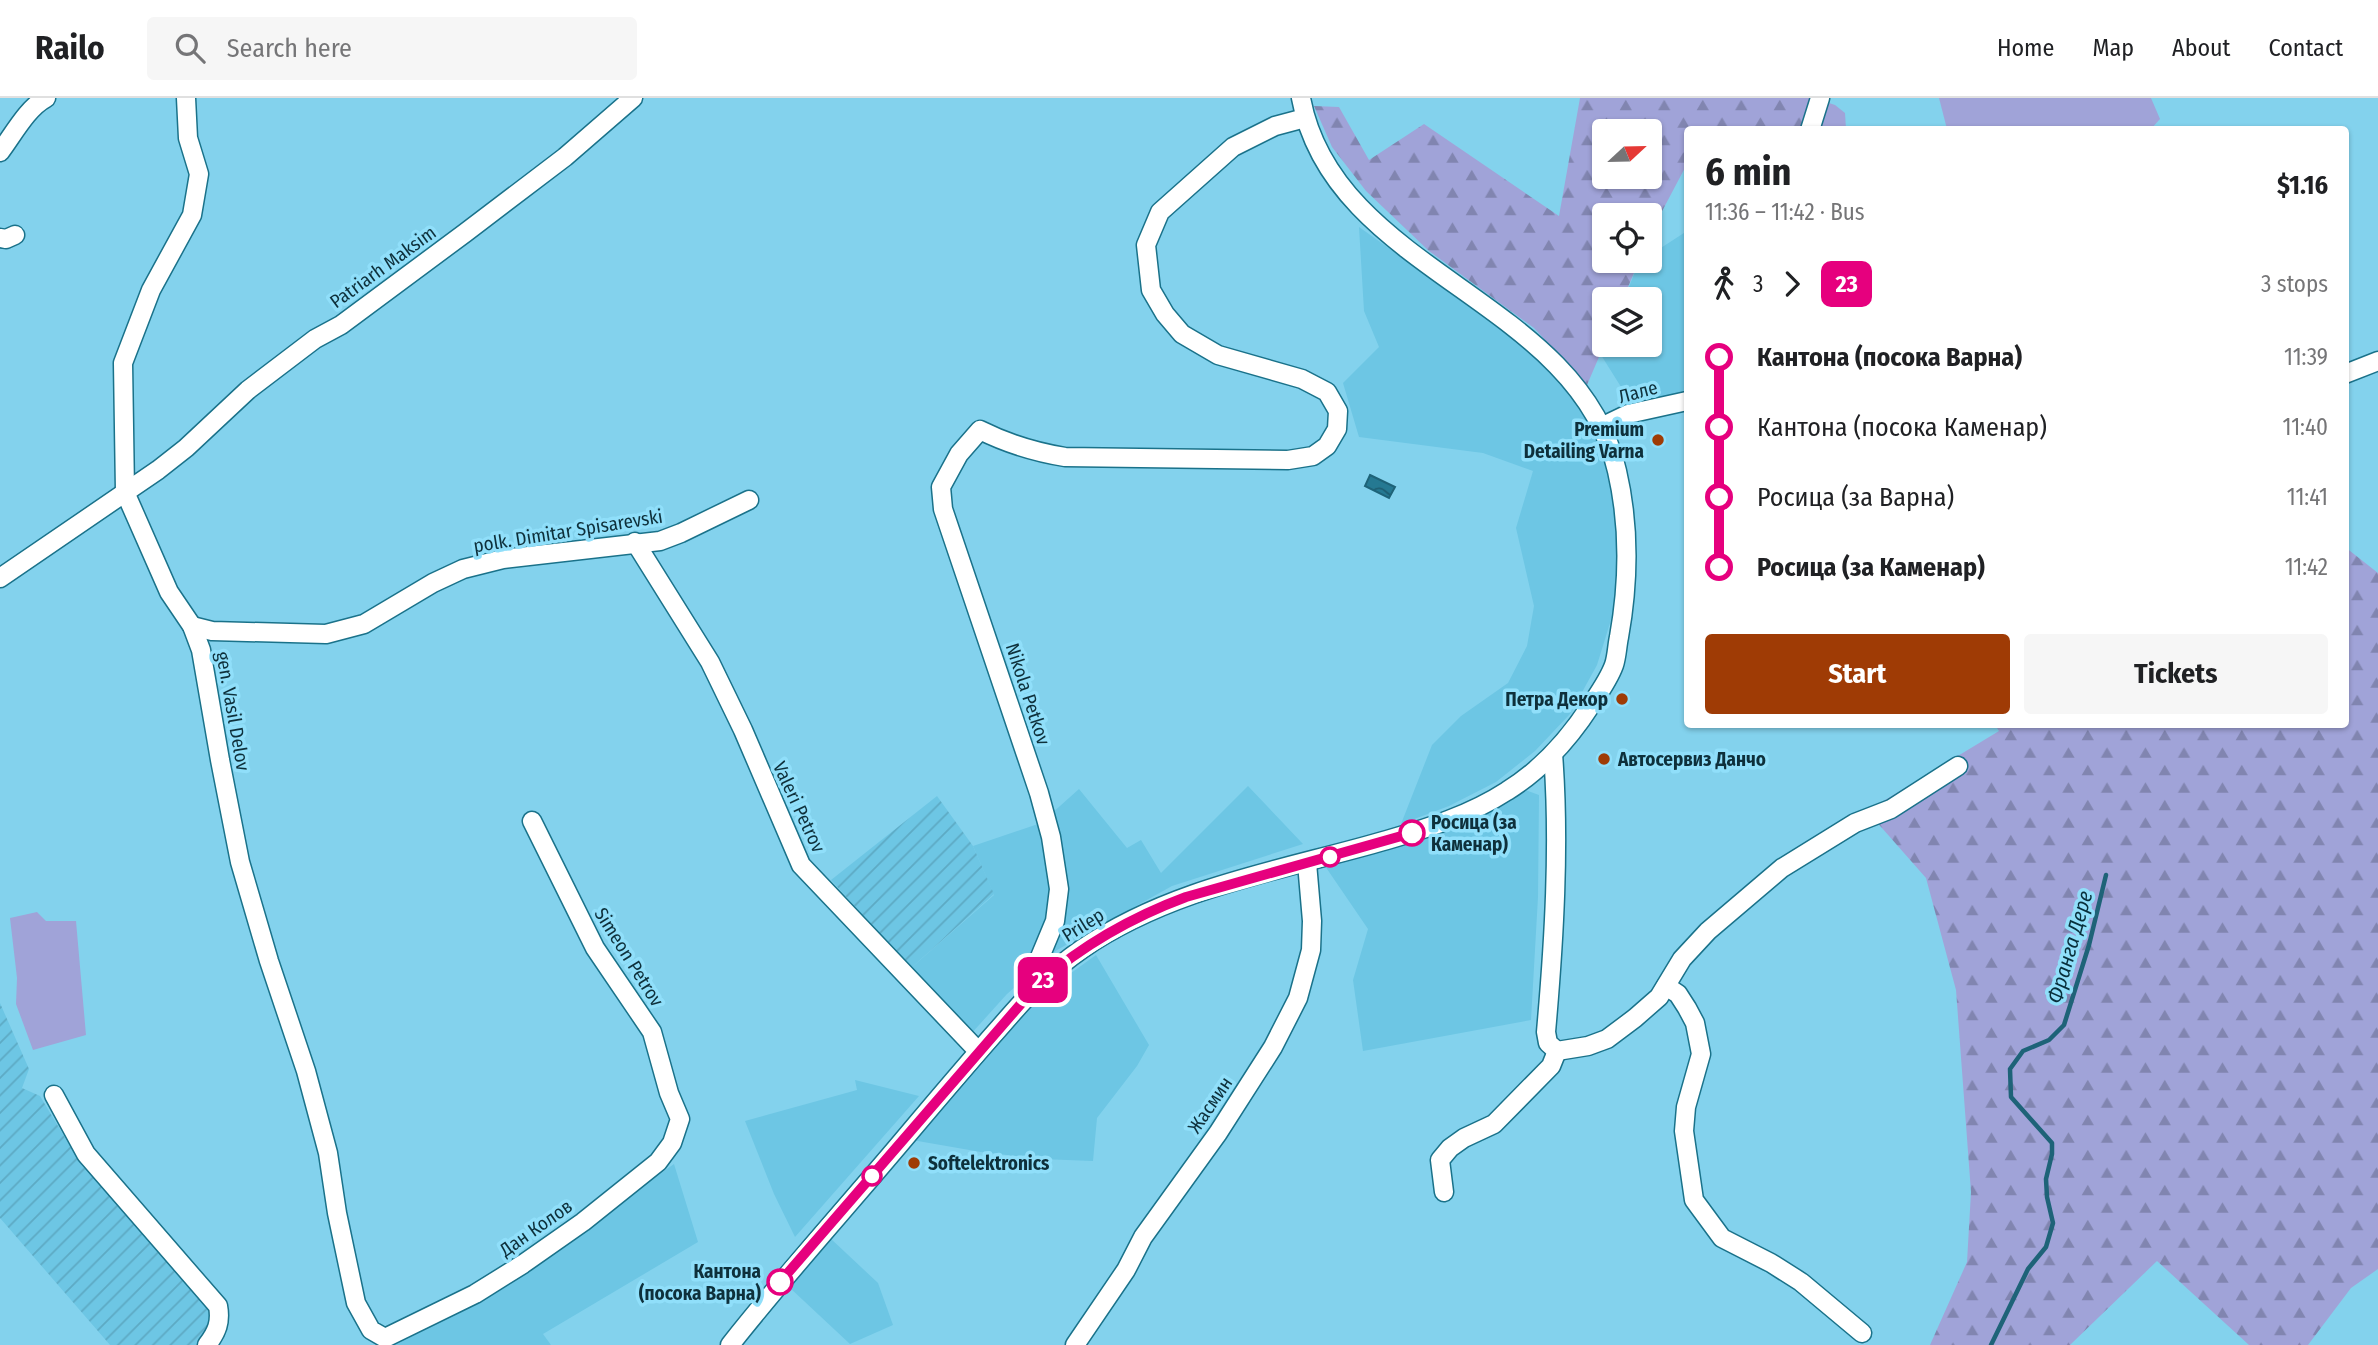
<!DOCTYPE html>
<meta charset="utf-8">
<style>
:root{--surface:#fff;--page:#f6f6f6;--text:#202124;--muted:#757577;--line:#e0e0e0;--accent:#9f3b05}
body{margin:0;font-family:"Fira Sans Condensed",sans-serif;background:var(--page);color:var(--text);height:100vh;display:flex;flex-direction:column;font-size:26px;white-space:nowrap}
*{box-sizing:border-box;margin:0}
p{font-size:23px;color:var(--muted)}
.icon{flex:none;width:38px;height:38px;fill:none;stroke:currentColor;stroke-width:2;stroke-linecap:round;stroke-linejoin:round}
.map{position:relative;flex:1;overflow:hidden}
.sheet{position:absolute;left:1684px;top:28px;width:665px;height:602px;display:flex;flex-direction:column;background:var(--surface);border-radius:7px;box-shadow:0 2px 5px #0004}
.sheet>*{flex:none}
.badge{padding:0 14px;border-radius:10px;font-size:24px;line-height:46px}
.needle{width:46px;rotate:68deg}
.controls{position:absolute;left:1592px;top:21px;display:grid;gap:14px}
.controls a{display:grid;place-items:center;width:70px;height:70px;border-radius:7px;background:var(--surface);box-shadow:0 2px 5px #0004;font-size:35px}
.map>.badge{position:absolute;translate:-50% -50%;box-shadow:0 0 0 4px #fff}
.legs{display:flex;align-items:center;gap:10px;height:77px;padding:0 21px;font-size:23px}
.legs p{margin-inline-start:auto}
.overview{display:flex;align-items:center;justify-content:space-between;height:119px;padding:0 21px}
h1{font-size:38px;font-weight:700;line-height:52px}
.primary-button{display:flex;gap:14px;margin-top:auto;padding:14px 21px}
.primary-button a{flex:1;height:80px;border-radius:7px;background:var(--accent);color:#fff;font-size:28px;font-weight:700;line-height:80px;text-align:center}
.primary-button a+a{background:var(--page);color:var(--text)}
ul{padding:0 21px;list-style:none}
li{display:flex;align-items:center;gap:24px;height:70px;font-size:26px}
li i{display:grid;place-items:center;width:10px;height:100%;margin:0 9px;background:currentColor}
li i::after{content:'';width:18px;height:18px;margin:-9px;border:5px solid;border-radius:50%;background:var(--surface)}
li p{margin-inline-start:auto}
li:first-child i{background:linear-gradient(#0000 50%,currentColor 0)}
li:last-child i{background:linear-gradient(currentColor 50%,#0000 0)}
header{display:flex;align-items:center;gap:42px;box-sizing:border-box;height:98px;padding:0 35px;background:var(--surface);border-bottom:2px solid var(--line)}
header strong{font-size:33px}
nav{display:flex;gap:38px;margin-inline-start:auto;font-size:24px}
.search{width:490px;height:63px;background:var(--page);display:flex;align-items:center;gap:18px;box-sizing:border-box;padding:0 24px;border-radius:7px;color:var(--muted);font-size:26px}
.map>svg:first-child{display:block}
.built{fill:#6dc6e4}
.industrial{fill:url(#industrial-furrows)}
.green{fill:#a0a3d8}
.forest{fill:url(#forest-firs);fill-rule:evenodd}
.water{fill:url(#water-waves);stroke:#1e6378;stroke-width:2}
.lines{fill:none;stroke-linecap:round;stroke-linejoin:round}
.stream{stroke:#1e6378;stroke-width:4.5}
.minor-casing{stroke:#1a728a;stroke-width:21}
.minor{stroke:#fff;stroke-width:18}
.line-1-casing{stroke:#fff;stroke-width:16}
.line-1{stroke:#e6007e;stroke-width:10}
.poi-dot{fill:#9f3b05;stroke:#90dffa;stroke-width:2.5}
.stop-1-dot{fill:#fff;stroke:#e6007e;stroke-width:3.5}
.labels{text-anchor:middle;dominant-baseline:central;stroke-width:7;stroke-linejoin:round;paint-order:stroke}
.street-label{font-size:19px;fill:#0e303b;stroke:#90dffa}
.poi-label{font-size:19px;font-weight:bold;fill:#0e303b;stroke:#90dffa;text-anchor:end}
.stop-label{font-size:19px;font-weight:bold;fill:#0e303b;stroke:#90dffa;text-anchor:start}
.water-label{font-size:21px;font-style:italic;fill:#082f3b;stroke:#90dffa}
</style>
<header>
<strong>Railo</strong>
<div class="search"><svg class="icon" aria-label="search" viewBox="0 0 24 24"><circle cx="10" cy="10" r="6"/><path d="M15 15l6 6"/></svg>Search here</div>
<nav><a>Home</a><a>Map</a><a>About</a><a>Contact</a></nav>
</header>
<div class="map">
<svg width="2378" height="1247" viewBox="0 0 2378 1247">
<defs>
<pattern id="industrial-furrows" width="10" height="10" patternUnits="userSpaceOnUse" patternTransform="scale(1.75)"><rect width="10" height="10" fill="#6dc6e4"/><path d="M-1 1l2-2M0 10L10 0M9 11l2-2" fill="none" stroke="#5daac4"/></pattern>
<pattern id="forest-firs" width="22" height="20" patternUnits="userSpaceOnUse" patternTransform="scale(1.75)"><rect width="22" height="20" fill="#a0a3d8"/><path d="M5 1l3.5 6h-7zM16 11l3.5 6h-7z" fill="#8185b0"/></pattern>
<pattern id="water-waves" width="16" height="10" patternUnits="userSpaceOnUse" patternTransform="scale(1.75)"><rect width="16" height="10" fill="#257992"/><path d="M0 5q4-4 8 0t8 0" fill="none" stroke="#1d5e72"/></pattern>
</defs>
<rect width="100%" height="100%" fill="#83d2ed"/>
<g class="built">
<path d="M1359 129 1486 219 1543 266 1577 305 1600 345 1616 399 1619 451 1614 512 1597 567 1570 616 1535 653 1496 684 1449 708 1401 726 1432 647 1461 618 1508 585 1527 548 1534 508 1516 430 1533 373 1483 355 1359 339 1343 285 1379 249 1364 213Z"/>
<path d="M1687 133V297L1633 308 1601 257 1605 247H1650V201H1624L1639 164 1650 163V157Z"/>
<path d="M1248 688 1303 746 1172 788 1057 852 1007 896 970 937 911 870 994 797 973 748 1041 725 1079 691 1127 750 1141 742 1161 775Z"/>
<path d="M1523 691 1539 697 1538 799 1531 922 1363 953 1353 882 1368 831 1325 768 1356 759Z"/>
<path d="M1096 857 1149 947 1137 968 1097 1020 1093 1063 1041 1061 981 1054 912 1042 1001 938 1042 896Z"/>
<path d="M855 982 919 998 795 1139 774 1096 745 1023 857 992Z"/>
<path d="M674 1066 698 1144 543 1236 551 1247H386L553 1151Z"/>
<path d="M830 1140 878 1185 893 1227 850 1246 789 1189Z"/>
</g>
<g class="industrial">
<path d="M937 698 973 748 994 796 911 870 831 782Z"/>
<path d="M0 905 29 971 22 990 40 998 82 1068 131 1112 209 1209 210 1222 197 1247H110L0 1120Z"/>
</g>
<g class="green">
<path d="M1939 0H2151L2160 21 2151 31H1947Z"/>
<path d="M1820 2 1835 7 1845 15 1846 31 1810 32Z"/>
<path d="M37 814 46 823H76L86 937 33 952 16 906 17 880 10 820Z"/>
</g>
<g class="forest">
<path d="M1580 0H1812L1803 31 1687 32V66L1650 136V117H1605V163H1639L1623 201H1605V245L1587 287 1534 230 1429 153 1366 93 1332 49 1314 8 1339 9 1369 62 1424 26 1559 118ZM1605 33H1650V79H1605Z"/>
<path d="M2345 449 2378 475V1171L2351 1190 2308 1247H2249L2157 1163 2070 1247H1930L1967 1164 1971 1094 1956 892 1926 780 1867 713 1999 633 1995 627 2345 626Z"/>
</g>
<path class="water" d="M1370 377 1395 389 1389 400 1365 388Z"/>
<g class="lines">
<path class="stream" d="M1991 1247 2028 1171 2046 1149 2053 1125 2047 1099 2046 1081 2052 1056V1045L2011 999 2010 971 2023 953 2049 942 2064 927 2089 847 2106 777"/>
<defs>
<g id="minor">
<path d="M186 0 188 40 199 76 192 117 151 192 123 265 125 394 169 494 192 528 201 552 220 662 240 764 269 863 306 973 328 1055 337 1115 356 1205 371 1232 385 1240 475 1196 523 1166 583 1124 658 1064 672 1045 680 1021 669 995 652 934 595 850 532 723"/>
<path d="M1810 32 1820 0"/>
<path d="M0 54C13 37 27 10 46 0"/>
<path d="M0 140 6 141 15 137"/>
<path d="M2345 276 2378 263"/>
<path d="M1601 329 1628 316 1687 303"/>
<path d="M635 444 710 564 743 632 801 767 978 953"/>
<path d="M0 480 158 372 186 350 248 292 315 241 341 227 465 135 565 59 633 0"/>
<path d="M192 528 212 533 326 536 364 526 433 485 463 471 503 461 660 443 681 435 749 402"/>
<path d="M1553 656C1560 746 1554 844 1546 934L1548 945 1557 953 1588 948 1607 941 1635 920 1659 899 1682 861 1708 833 1782 770 1855 725 1891 711 1958 668"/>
<path d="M1039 885 1035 871 1055 823 1059 791 1051 739 1039 695 943 411 941 389 959 356 980 332C1008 346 1034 354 1065 359L1288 362 1313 358 1327 348 1337 331 1338 313 1327 294 1302 281 1218 257 1182 236 1165 216 1151 192 1146 147 1160 114 1233 49 1275 28 1305 20"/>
<path d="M1666 888 1678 896 1687 910 1695 925 1701 956 1686 1009 1684 1033 1694 1102 1722 1140 1771 1165 1801 1184 1862 1235"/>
<path d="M54 997 86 1056 218 1208C221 1224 217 1234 207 1247"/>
<path d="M1444 1094 1440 1062 1450 1050 1464 1040 1494 1026 1551 968 1557 953"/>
<path d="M730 1247C786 1176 846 1110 904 1041 936 1003 968 965 1001 928 1026 899 1050 873 1082 851 1172 789 1284 772 1387 742 1428 730 1470 717 1507 693 1541 672 1569 641 1591 607 1599 595 1609 581 1614 567 1617 558 1617 548 1619 539 1629 483 1630 429 1617 373 1578 200 1333 175 1301 0"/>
<path d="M1075 1247 1126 1172 1143 1139 1218 1035 1273 949 1298 900 1311 852 1312 823 1307 765"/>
</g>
</defs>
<use href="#minor" class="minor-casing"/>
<use href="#minor" class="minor"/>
</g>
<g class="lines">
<defs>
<path id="line-1" d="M780 1184 1039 885C1083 847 1132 819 1186 799L1412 735"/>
</defs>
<use href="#line-1" class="line-1-casing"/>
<use href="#line-1" class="line-1"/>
</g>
<g class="poi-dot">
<circle cx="1658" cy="342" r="7"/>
<circle cx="1622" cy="601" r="7"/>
<circle cx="1604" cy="661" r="7"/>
<circle cx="914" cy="1065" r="7"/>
</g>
<g class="stop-1-dot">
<circle cx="1412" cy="735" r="12"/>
<circle cx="1330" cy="759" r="9"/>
<circle cx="872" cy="1078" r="9"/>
<circle cx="780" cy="1184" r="12"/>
</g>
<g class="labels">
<g class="street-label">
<text transform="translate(383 169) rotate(-36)">Patriarh Maksim</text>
<text transform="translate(1638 294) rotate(-15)">Лале</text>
<text transform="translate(568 433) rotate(-9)">polk. Dimitar Spisarevski</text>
<text transform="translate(1028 596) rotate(72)">Nikola Petkov</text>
<text transform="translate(233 613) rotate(80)">gen. Vasil Delov</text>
<text transform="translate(799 709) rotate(65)">Valeri Petrov</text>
<text transform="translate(1083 827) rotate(-32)">Prilep</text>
<text transform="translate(629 859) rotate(58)">Simeon Petrov</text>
<text transform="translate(1210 1007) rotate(-56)">Жасмин</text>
<text transform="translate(536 1130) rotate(-35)">Дан Колов</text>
</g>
<g class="poi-label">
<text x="1644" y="331">Premium<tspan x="1644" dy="22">Detailing Varna</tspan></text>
<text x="1608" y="601">Петра Декор</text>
<text x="1618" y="661" text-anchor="start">Автосервиз Данчо</text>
<text x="928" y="1065" text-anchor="start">Softelektronics</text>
</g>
<g class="stop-label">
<text x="1431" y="724">Росица (за<tspan x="1431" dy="22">Каменар)</tspan></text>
<text x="761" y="1173" text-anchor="end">Кантона<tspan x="761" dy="22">(посока Варна)</tspan></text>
</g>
<g class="water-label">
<text transform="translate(2070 849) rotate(-74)">Франга Дере</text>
</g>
</g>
</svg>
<div class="controls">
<a><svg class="needle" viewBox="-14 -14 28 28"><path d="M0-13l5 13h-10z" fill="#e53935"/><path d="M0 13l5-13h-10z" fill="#757577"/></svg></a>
<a><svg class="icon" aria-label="locate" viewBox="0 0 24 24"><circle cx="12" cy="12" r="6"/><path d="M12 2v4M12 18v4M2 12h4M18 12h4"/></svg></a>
<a><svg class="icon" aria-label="layers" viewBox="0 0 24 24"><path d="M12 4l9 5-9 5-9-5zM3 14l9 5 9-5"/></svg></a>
</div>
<b class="badge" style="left:1043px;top:882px;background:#e6007e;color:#fff">23</b>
<section class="sheet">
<div class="overview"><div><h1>6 min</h1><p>11:36 – 11:42 · Bus</p></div><b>$1.16</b></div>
<div class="legs"><svg class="icon" aria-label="walk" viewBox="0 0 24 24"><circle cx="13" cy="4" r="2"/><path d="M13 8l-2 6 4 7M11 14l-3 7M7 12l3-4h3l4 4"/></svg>3<svg class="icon" aria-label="forward" viewBox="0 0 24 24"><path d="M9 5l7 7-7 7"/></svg><b class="badge" style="background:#e6007e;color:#fff">23</b><p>3 stops</p></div>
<ul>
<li><i style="color:#e6007e"></i><b>Кантона (посока Варна)</b><p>11:39</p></li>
<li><i style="color:#e6007e"></i><span>Кантона (посока Каменар)</span><p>11:40</p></li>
<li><i style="color:#e6007e"></i><span>Росица (за Варна)</span><p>11:41</p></li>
<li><i style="color:#e6007e"></i><b>Росица (за Каменар)</b><p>11:42</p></li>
</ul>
<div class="primary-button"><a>Start</a><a>Tickets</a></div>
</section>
</div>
